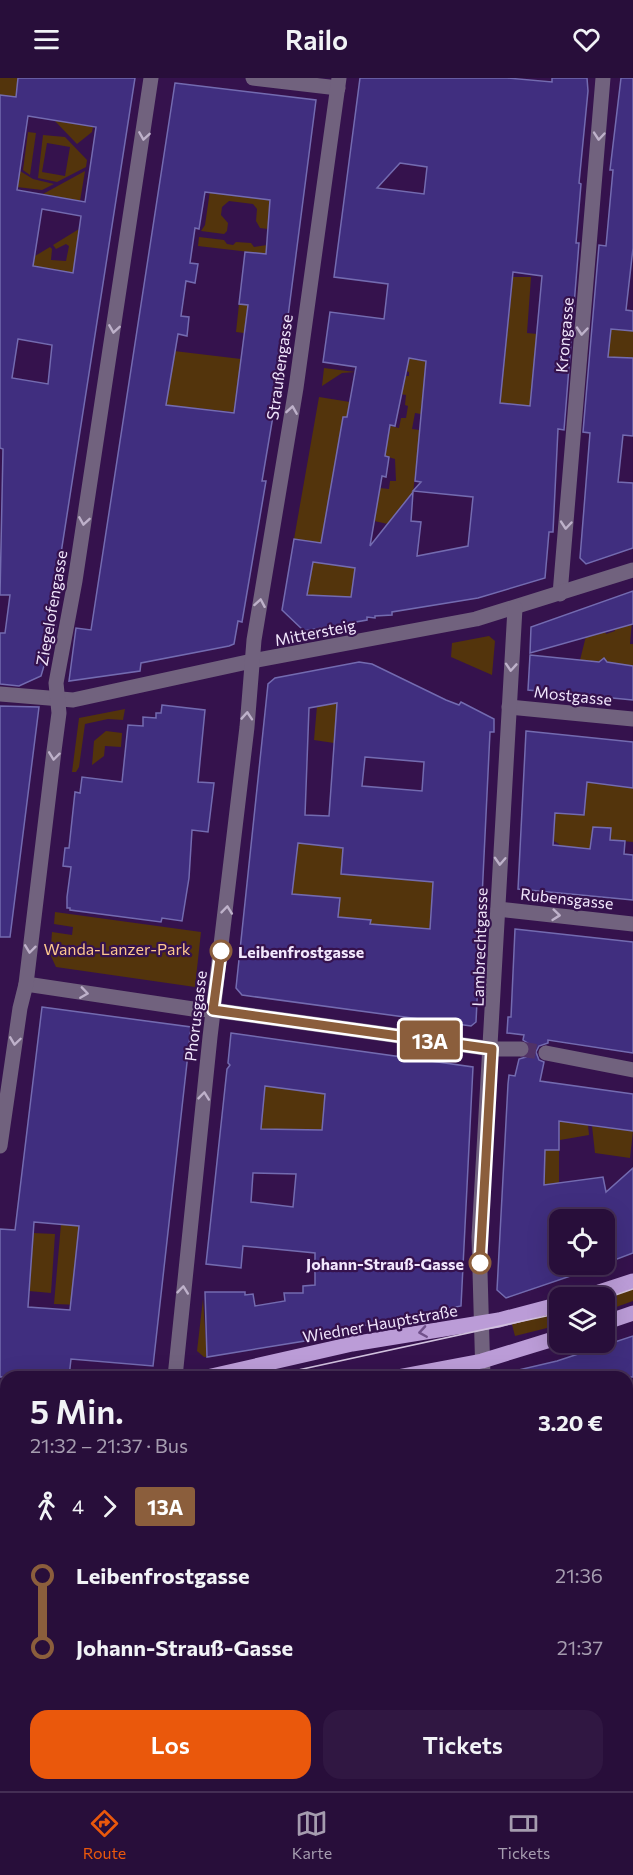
<!DOCTYPE html>
<html lang="de">
<meta charset="utf-8">
<style>
:root{--surface:#280e3a;--page:#301742;--text:#f1f3f6;--muted:#a59caf;--line:#442e54;--accent:#ea580c}
body{margin:0;font-family:Commissioner,sans-serif;background:var(--page);color:var(--text);height:100vh;display:flex;flex-direction:column;font-size:22px;white-space:nowrap}
*{box-sizing:border-box;margin:0}
p{font-size:20px;color:var(--muted)}
.icon{flex:none;width:33px;height:33px;fill:none;stroke:currentColor;stroke-width:2;stroke-linecap:round;stroke-linejoin:round}
.map{position:relative;flex:1;overflow:hidden}
.drawer{position:absolute;left:0px;top:1293px;width:633px;height:420px;display:flex;flex-direction:column;background:var(--surface);border-radius:18px 18px 0 0;box-shadow:0 6px 24px #0002,0 0 0 2px var(--line)}
.drawer>*{flex:none}
.badge{padding:0 12px;border-radius:4px;font-size:21px;line-height:39px}
.fabs{position:absolute;left:549px;top:1131px;display:grid;gap:12px}
.fabs a{display:grid;place-items:center;width:66px;height:66px;border-radius:12px;background:var(--surface);box-shadow:0 6px 24px #0002,0 0 0 2px var(--line);font-size:30px}
.map>.badge{position:absolute;translate:-50% -50%;box-shadow:0 0 0 3px #fff}
.legs{display:flex;align-items:center;gap:9px;height:66px;padding:0 30px;font-size:20px}
.legs p{margin-inline-start:auto}
.summary{display:flex;align-items:center;justify-content:space-between;height:102px;padding:0 30px}
h1{font-size:33px;font-weight:600;line-height:45px}
.button{display:flex;gap:12px;margin-top:auto;padding:12px 30px}
.button a{flex:1;height:69px;border-radius:18px;background:var(--accent);color:#fff;font-size:24px;font-weight:600;line-height:69px;text-align:center}
.button a+a{background:var(--page);color:var(--text)}
ul{padding:0 30px;list-style:none}
li{display:flex;align-items:center;gap:21px;height:72px;font-size:22px}
li i{display:grid;place-items:center;width:9px;height:100%;margin:0 8px;background:currentColor}
li i::after{content:'';width:15px;height:15px;margin:-8px;border:4px solid;border-radius:50%;background:var(--surface)}
li p{margin-inline-start:auto}
li:first-child i{background:linear-gradient(#0000 50%,currentColor 0)}
li:last-child i{background:linear-gradient(currentColor 50%,#0000 0)}
header{display:flex;justify-content:space-between;align-items:center;height:78px;padding:0 30px;background:var(--surface);font-size:27px;font-weight:600}
.menu{display:flex;justify-content:space-around;align-items:center;height:84px;border-top:2px solid var(--line);background:var(--surface);font-size:16px;color:var(--muted)}
.menu a{display:grid;justify-items:center;gap:3px}
.menu .selected{color:var(--accent)}
.map>svg:first-child{display:block}
.green{fill:#53340c;fill-rule:evenodd}
.building{fill:#402e7f;stroke:#736bb0;stroke-width:1.5;fill-rule:evenodd}
.lines{fill:none;stroke-linecap:round;stroke-linejoin:round}
.minor-tunnel{stroke:#513267;stroke-width:15;stroke-dasharray:15 8;stroke-linecap:butt}
.minor{stroke:#71627e;stroke-width:15}
.major{stroke:#bb9cd7;stroke-width:15}
.tram{stroke:#d1c1de;stroke-width:1.5}
.oneway{stroke:#beb1ca}
.oneway2{stroke:#71508b}
.line-1-casing{stroke:#fff;stroke-width:14}
.line-1{stroke:#8b5e3c;stroke-width:9}
.stop-1-dot{fill:#fff;stroke:#8b5e3c;stroke-width:3}
.labels{text-anchor:middle;dominant-baseline:central;stroke-width:4.5;stroke-linejoin:round;paint-order:stroke}
.street-label{font-size:16px;fill:#f1e6fc;stroke:#35124d}
.park-label{font-size:16px;fill:#fdc88e;stroke:#35124d}
.stop-label{font-size:16px;font-weight:bold;fill:#f1e6fc;stroke:#35124d;text-anchor:start}
</style>
<header><svg class="icon" aria-label="menu" viewBox="0 0 24 24"><path d="M4 6h16M4 12h16M4 18h16"/></svg>Railo<svg class="icon" aria-label="heart" viewBox="0 0 24 24"><path d="M12 20l-8-8c-3-5 5-10 8-4 3-6 11-1 8 4z"/></svg></header>
<div class="map">
<svg width="633" height="1713" viewBox="0 0 633 1713">
<rect width="100%" height="100%" fill="#35124d"/>
<g class="green">
<path d="M0 0H18L16 19 0 17Z"/>
<path d="M54 42 93 49 92 54 77 66Z"/>
<path d="M28 54 36 55 30 97 23 92Z"/>
<path d="M43 57 65 59 87 82 86 89 57 104 38 100ZM47 65 70 69 65 98 42 94Z"/>
<path d="M20 93 33 101 54 106 42 112 17 109Z"/>
<path d="M85 93 80 123 43 116Z"/>
<path d="M211 106 270 122 268 151 260 150 256 143 257 131 253 126 229 123 222 129 221 137 228 145 227 153 224 156 201 153 205 147Z"/>
<path d="M79 151 73 195 33 188 35 178 50 169 52 171 51 182 66 183 69 168 66 166 56 171 53 167Z"/>
<path d="M199 159 224 162 227 166 233 167 236 164 251 165 254 169 267 167 266 176 198 168Z"/>
<path d="M513 199H531L527 255 537 256 530 328 500 325Z"/>
<path d="M239 226 248 227 244 255 236 254Z"/>
<path d="M371 239 384 241 426 277 421 336 415 335 412 351 420 352 412 425H404L388 446 374 443 380 410 389 411 390 403H396L395 381 385 378 390 348 399 350 401 340H406L408 328 405 327 406 317 400 316 399 298H409V294L397 291 369 252Z"/>
<path d="M611 246 633 253V280L608 279Z"/>
<path d="M174 273 241 281 234 334 166 327Z"/>
<path d="M324 290 355 294 342 295 322 308Z"/>
<path d="M319 319 350 324 347 339H343L329 421 325 466 294 461Z"/>
<path d="M313 484 355 490 351 519 310 517 307 519Z"/>
<path d="M632 543 630 566H633V588L580 582 586 558 604 552 606 556 615 553 613 549Z"/>
<path d="M489 558 495 563 492 597 451 579 452 565Z"/>
<path d="M337 625 334 665 314 662 317 628Z"/>
<path d="M125 631 123 642 108 641 85 646 79 689 76 694H72L79 640Z"/>
<path d="M106 653 122 655 121 669 105 668 104 678 92 687 94 663Z"/>
<path d="M588 692 598 706 604 704 633 710V764L610 762 590 771 559 772V766L552 762 557 698 566 736 584 737Z"/>
<path d="M294 765 343 770 342 796 432 804 435 774 429 855 417 849 383 850V847L370 846V842L338 843 339 820 289 816Z"/>
<path d="M55 834 201 854 195 909 56 889 49 874 58 875 59 869 51 868 52 854 72 857 73 849 54 846Z"/>
<path d="M267 989 325 1016 322 1052 261 1051Z"/>
<path d="M559 1043 588 1047 589 1057 560 1062Z"/>
<path d="M592 1048 633 1053 630 1080 595 1075Z"/>
<path d="M545 1072H559V1105L550 1111 546 1107 541 1111 536 1079 545 1080Z"/>
<path d="M61 1146 79 1148 72 1213 81 1227 54 1226Z"/>
<path d="M33 1155 55 1156 51 1215 29 1213Z"/>
<path d="M633 1209V1223L605 1233 604 1220Z"/>
<path d="M203 1221 207 1279H204L197 1273Z"/>
<path d="M559 1232V1247L515 1258 511 1243Z"/>
<path d="M512 1707H565L564 1713H512Z"/>
</g>
<g class="building">
<path d="M18 0H135L50 546 56 547 41 598 19 608 0 606V555H5L10 517H0L3 371 0 370V17L16 19ZM28 38 96 49 85 124 17 112ZM42 131 81 138 73 195 33 188ZM18 261 52 267 48 306 12 300Z"/>
<path d="M360 0H507L552 4V0H587L588 13 579 105 581 106 576 165H579L564 352 558 351 553 454H549L545 500 478 520 392 534V537L375 538V540L367 539V542L304 553 282 532 294 461 321 465 343 339H347L356 289 323 284 330 234 384 241 388 206 334 199ZM400 85 427 89 424 116 377 110ZM513 194 542 198 530 328 500 325ZM409 280 426 283 415 403 421 404 413 413 473 419 468 468 417 478 421 444 411 443 413 414 370 468 382 398 386 399 389 379 385 378 390 347 395 348ZM313 484 355 490 351 519 307 517Z"/>
<path d="M621 0H633V170L626 232 633 233V253L611 251 608 279 633 280V358L623 357 618 404 633 405V470L586 486 580 480 590 355 583 354 599 167 606 168 613 92H610Z"/>
<path d="M175 5 316 22 282 285 262 403H266L242 544 238 543 234 566 229 568 141 585 140 593 69 603 76 550 91 552ZM205 114 270 122 266 176 245 174 239 226 248 227 234 335 166 327 178 256 187 258 189 239 181 238 186 203 195 205 198 186 190 185 195 150 199 151Z"/>
<path d="M633 513V546L530 575 531 549Z"/>
<path d="M530 577 599 584 604 580 607 584 633 588V622L528 612Z"/>
<path d="M359 584 372 586 446 622 459 627 461 624 494 641V654H490L476 944 471 948 242 917 236 910 268 606 275 600ZM337 625 329 738 305 737 309 630ZM365 679 424 684 422 713 362 708ZM298 765 343 770 341 796 433 804 430 851 370 846 371 842 338 839 340 820 292 816Z"/>
<path d="M162 627 205 632 198 704 214 705 208 754 192 752 189 800 182 843 162 840 161 844 70 832V830H67V819L71 789 63 788 65 770H69L75 714 80 715 82 699 122 704 128 647 143 648V639L156 640V635H161Z"/>
<path d="M0 628 39 629 10 859H0Z"/>
<path d="M526 653 633 664V710L587 704 584 737 555 735 553 767 590 771 593 749 611 750 610 762 625 763 624 776 633 777V822L518 811Z"/>
<path d="M515 851 633 864V975L548 962V965L539 968 536 974 539 982 544 984 540 1003 633 1016V1053L559 1043V1072H545L544 1107 603 1099 606 1114 633 1090V1175L604 1186V1142H560V1186L600 1188 506 1220 497 1212 508 1006 509 997 515 998 519 981 526 979 531 972 529 966 523 962 524 957 507 955 508 939H511Z"/>
<path d="M42 929 191 949 153 1288 71 1281 69 1299H0V1151L15 1152ZM34 1144 79 1148 70 1232 28 1229Z"/>
<path d="M231 955 473 989 461 1228 318 1257 317 1261 207 1279 205 1214H245V1217L253 1216 255 1228 285 1223 284 1215H303V1208L315 1207V1175L243 1168 241 1190 206 1186 227 991 230 987 228 985ZM265 1008 325 1016 322 1052 261 1051ZM253 1095 296 1096 293 1129 251 1124Z"/>
<path d="M633 1258V1299H515L514 1293 557 1283Z"/>
</g>
<g class="lines">
<path class="minor-tunnel" d="M521 971 546 975"/>
<g class="minor">
<path d="M253 0 338 10"/>
<path d="M560 516 603 0"/>
<path d="M0 616 73 622 252 583 476 541 633 492"/>
<path d="M509 629 633 641"/>
<path d="M498 831 633 846"/>
<path d="M26 906 193 931 213 932 492 971H521"/>
<path d="M546 975 633 992"/>
<path d="M0 1068 20 930 26 906 54 673 59 635 56 605 75 503 151 0"/>
<path d="M175 1299 210 959 247 649 254 562 296 310 339 0"/>
<path d="M483 1299 479 1159 515 530"/>
<path d="M627 1657 633 1605"/>
<path d="M0 1697 6 1698"/>
<path d="M70 1707 112 1713"/>
<path d="M216 1707V1713"/>
<path d="M457 1713V1707"/>
<path d="M621 1713V1707"/>
</g>
<g class="major">
<path d="M581 1220 633 1203"/>
<path d="M604 1245 633 1235"/>
<path d="M207 1299 352 1266 499 1242 560 1226"/>
<path d="M397 1299 482 1283 560 1259"/>
<path d="M0 1369 6 1366"/>
<path d="M0 1415 6 1412"/>
</g>
<g class="tram">
<path d="M604 1221 633 1211"/>
<path d="M266 1299 560 1235"/>
<path d="M0 1397 6 1394"/>
</g>
</g>
<defs><path id="oneway-chevron" d="M-2-3.5L2.5 0L-2 3.5" fill="none" stroke-width="1.6" stroke-linecap="round" stroke-linejoin="round" transform="scale(1.5)"/></defs>
<g class="oneway">
<use href="#oneway-chevron" transform="translate(144 58) rotate(99)"/>
<use href="#oneway-chevron" transform="translate(599 58) rotate(95)"/>
<use href="#oneway-chevron" transform="translate(114 251) rotate(99)"/>
<use href="#oneway-chevron" transform="translate(582 253) rotate(95)"/>
<use href="#oneway-chevron" transform="translate(292 332) rotate(-81)"/>
<use href="#oneway-chevron" transform="translate(84 443) rotate(99)"/>
<use href="#oneway-chevron" transform="translate(566 447) rotate(95)"/>
<use href="#oneway-chevron" transform="translate(260 525) rotate(-80)"/>
<use href="#oneway-chevron" transform="translate(511 589) rotate(94)"/>
<use href="#oneway-chevron" transform="translate(247 638) rotate(-86)"/>
<use href="#oneway-chevron" transform="translate(54 678) rotate(97)"/>
<use href="#oneway-chevron" transform="translate(500 783) rotate(93)"/>
<use href="#oneway-chevron" transform="translate(227 832) rotate(-84)"/>
<use href="#oneway-chevron" transform="translate(556 837) rotate(6)"/>
<use href="#oneway-chevron" transform="translate(30 871) rotate(97)"/>
<use href="#oneway-chevron" transform="translate(84 915) rotate(8)"/>
<use href="#oneway-chevron" transform="translate(15 963) rotate(98)"/>
<use href="#oneway-chevron" transform="translate(204 1018) rotate(-84)"/>
<use href="#oneway-chevron" transform="translate(183 1212) rotate(-84)"/>
</g>
<use class="oneway2" href="#oneway-chevron" transform="translate(423 1254) rotate(171)"/>
<g class="lines">
<defs>
<path id="line-1" d="M221 873 213 932 492 971 480 1185"/>
</defs>
<use href="#line-1" class="line-1-casing"/>
<use href="#line-1" class="line-1"/>
</g>
<g class="stop-1-dot">
<circle cx="221" cy="873" r="10"/>
<circle cx="480" cy="1185" r="10"/>
</g>
<g class="labels">
<g class="street-label">
<text transform="translate(564 257) rotate(-85)">Krongasse</text>
<text transform="translate(279 289) rotate(-82)">Straußengasse</text>
<text transform="translate(51 530) rotate(-80)">Ziegelofengasse</text>
<text transform="translate(315 554) rotate(-11)">Mittersteig</text>
<text transform="translate(573 617) rotate(6)">Mostgasse</text>
<text transform="translate(567 820) rotate(6)">Rubensgasse</text>
<text transform="translate(479 869) rotate(-88)">Lambrechtgasse</text>
<text transform="translate(195 938) rotate(-83)">Phorusgasse</text>
<text transform="translate(380 1245) rotate(-10)">Wiedner Hauptstraße</text>
</g>
<g class="park-label">
<text x="117" y="870">Wanda-Lanzer-Park</text>
</g>
<g class="stop-label">
<text x="238" y="873">Leibenfrostgasse</text>
<text x="464" y="1185" text-anchor="end">Johann-Strauß-Gasse</text>
</g>
</g>
</svg>
<div class="fabs">
<a><svg class="icon" aria-label="locate" viewBox="0 0 24 24"><circle cx="12" cy="12" r="6"/><path d="M12 2v4M12 18v4M2 12h4M18 12h4"/></svg></a>
<a><svg class="icon" aria-label="layers" viewBox="0 0 24 24"><path d="M12 4l9 5-9 5-9-5zM3 14l9 5 9-5"/></svg></a>
</div>
<b class="badge" style="left:430px;top:962px;background:#8b5e3c;color:#fff">13A</b>
<section class="drawer">
<div class="summary"><div><h1>5 Min.</h1><p>21:32 – 21:37 · Bus</p></div><b>3.20 €</b></div>
<div class="legs"><svg class="icon" aria-label="walk" viewBox="0 0 24 24"><circle cx="13" cy="4" r="2"/><path d="M13 8l-2 6 4 7M11 14l-3 7M7 12l3-4h3l4 4"/></svg>4<svg class="icon" aria-label="forward" viewBox="0 0 24 24"><path d="M9 5l7 7-7 7"/></svg><b class="badge" style="background:#8b5e3c;color:#fff">13A</b></div>
<ul>
<li><i style="color:#8b5e3c"></i><b>Leibenfrostgasse</b><p>21:36</p></li>
<li><i style="color:#8b5e3c"></i><b>Johann-Strauß-Gasse</b><p>21:37</p></li>
</ul>
<div class="button"><a>Los</a><a>Tickets</a></div>
</section>
</div>
<nav class="menu">
<a class="selected"><svg class="icon" aria-label="directions" viewBox="0 0 24 24"><path d="M12 3l9 9-9 9-9-9zM9 14v-3h6M13 9l2 2-2 2"/></svg>Route</a>
<a><svg class="icon" aria-label="map" viewBox="0 0 24 24"><path d="M3 6l6-2 6 2 6-2v14l-6 2-6-2-6 2zM9 4v14M15 6v14"/></svg>Karte</a>
<a><svg class="icon" aria-label="tickets" viewBox="0 0 24 24"><path d="M3 7h18v10H3zM15 7v10"/></svg>Tickets</a>
</nav>
